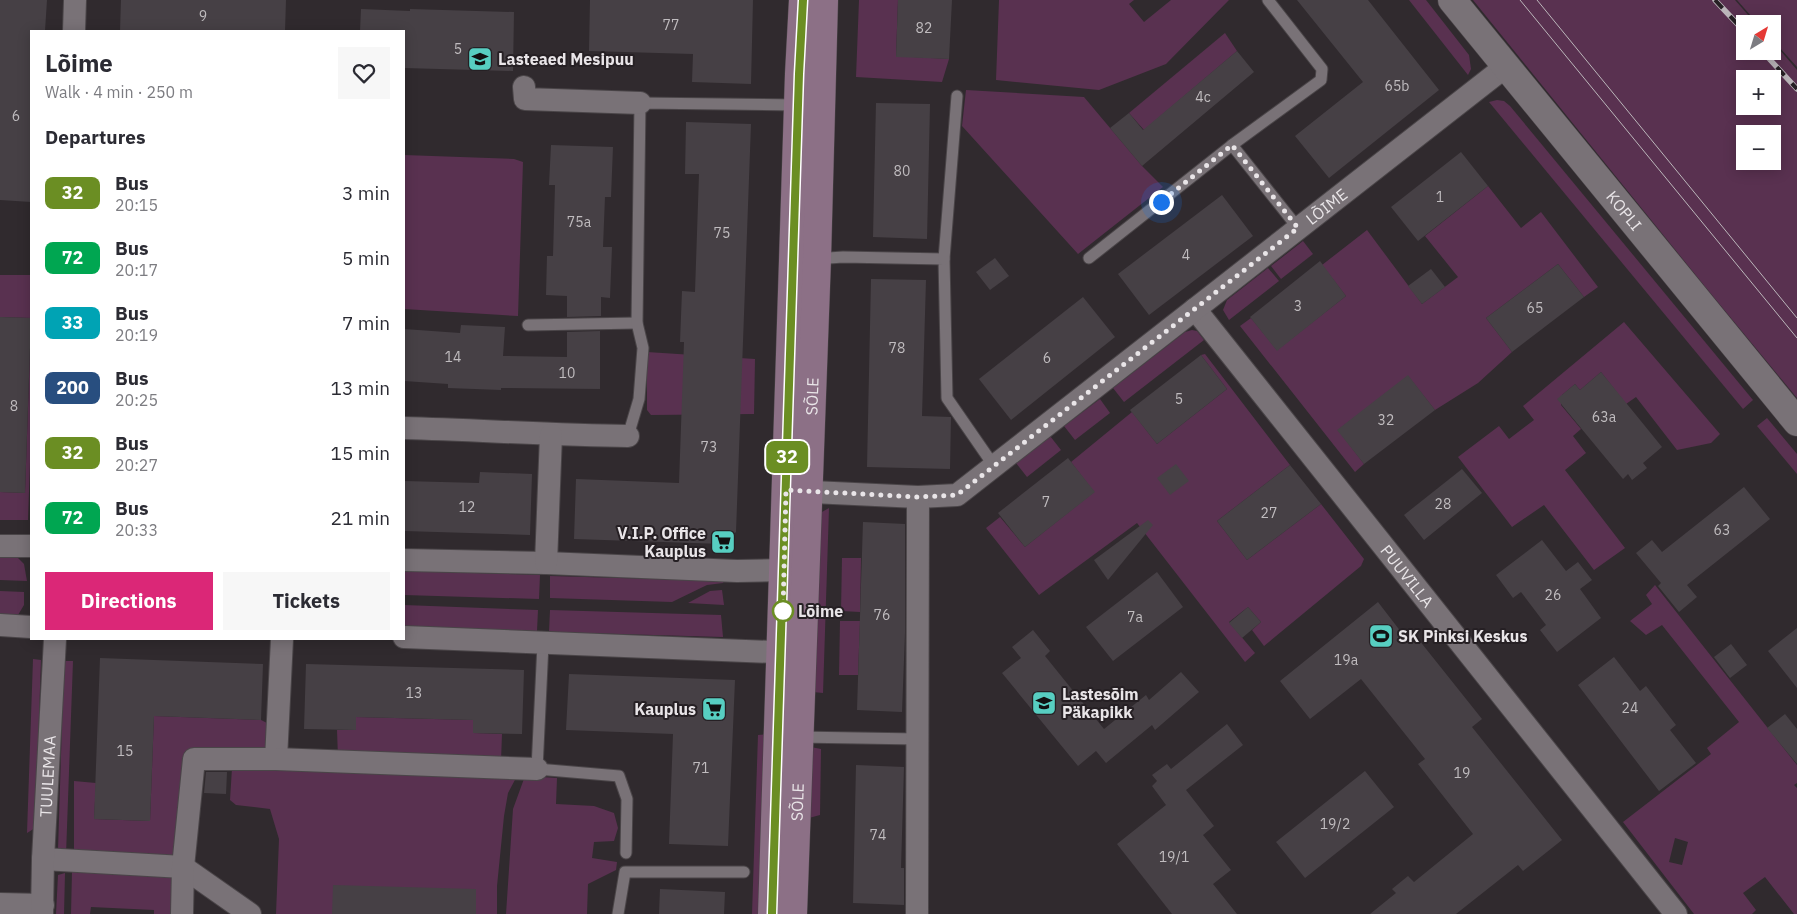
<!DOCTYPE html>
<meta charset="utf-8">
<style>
:root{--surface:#fff;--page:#f7f7f7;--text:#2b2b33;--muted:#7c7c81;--accent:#db2777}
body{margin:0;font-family:"IBM Plex Sans",sans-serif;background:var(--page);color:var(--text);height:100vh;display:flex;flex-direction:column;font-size:19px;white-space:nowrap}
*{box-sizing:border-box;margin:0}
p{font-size:16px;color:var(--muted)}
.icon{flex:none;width:28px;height:28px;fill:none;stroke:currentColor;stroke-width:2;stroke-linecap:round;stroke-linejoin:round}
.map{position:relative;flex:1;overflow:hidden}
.side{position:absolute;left:30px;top:30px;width:375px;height:610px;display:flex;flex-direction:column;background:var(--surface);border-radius:0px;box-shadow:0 2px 12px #0003}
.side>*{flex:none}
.badge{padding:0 10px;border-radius:8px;font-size:18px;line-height:32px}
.needle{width:32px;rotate:38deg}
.controls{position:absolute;left:1736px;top:15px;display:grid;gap:10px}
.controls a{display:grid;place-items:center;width:45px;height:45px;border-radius:0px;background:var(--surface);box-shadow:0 2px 12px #0003;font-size:25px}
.you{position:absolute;width:25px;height:25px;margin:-12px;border:4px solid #fff;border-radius:50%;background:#1a73e8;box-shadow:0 0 0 8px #1a73e833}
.map>.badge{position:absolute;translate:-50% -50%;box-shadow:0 0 0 2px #fff}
h2{padding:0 15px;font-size:19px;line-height:45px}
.round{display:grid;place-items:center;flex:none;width:52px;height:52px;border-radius:0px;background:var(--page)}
.headline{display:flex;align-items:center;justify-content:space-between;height:85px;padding:0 15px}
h1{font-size:24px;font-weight:700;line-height:38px}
.button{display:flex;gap:10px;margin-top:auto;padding:10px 15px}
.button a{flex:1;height:58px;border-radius:0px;background:var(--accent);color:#fff;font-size:20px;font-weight:700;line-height:58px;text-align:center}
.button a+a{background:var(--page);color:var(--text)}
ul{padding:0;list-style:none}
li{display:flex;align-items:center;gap:15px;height:65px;padding:0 15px}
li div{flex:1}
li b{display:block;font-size:19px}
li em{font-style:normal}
li .badge{min-width:55px;font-weight:700;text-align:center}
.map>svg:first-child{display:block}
.green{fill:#593150;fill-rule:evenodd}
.building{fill:#464045}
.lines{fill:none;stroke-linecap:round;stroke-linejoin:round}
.service-casing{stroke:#4a4548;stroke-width:13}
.minor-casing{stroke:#4a4548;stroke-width:24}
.tertiary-casing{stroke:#4a4548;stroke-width:29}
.secondary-casing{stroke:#4a4548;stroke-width:29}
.service{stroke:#797277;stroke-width:11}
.minor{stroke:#797277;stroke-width:22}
.tertiary{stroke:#797277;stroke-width:28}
.secondary{stroke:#8c7086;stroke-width:28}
.tram{stroke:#bbb6ba;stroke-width:1}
.rail-casing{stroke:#bbb6ba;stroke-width:5.5}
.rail{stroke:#262024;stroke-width:4;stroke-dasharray:11;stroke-linecap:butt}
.line-casing{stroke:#fff;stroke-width:11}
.line{stroke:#6b8e23;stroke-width:8}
.walk{stroke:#e9e5e8;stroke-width:5;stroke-dasharray:0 9}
.stop-dot{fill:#fff;stroke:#6b8e23;stroke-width:2.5}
.labels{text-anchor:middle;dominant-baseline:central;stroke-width:4;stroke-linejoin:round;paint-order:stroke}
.number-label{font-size:14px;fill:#c0bcbf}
.poi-label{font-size:16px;font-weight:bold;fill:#e9e5e8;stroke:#262024;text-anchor:start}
.street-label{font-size:16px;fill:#e9e5e8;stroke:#262024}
.stop-label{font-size:16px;font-weight:bold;fill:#e9e5e8;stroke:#262024;text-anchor:start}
</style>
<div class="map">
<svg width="1797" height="914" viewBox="0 0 1797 914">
<rect width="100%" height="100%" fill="#302a2e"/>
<g class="green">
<path d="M859 0H898L896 56 949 59 942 82 856 77Z"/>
<path d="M999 0H1134L1129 4 1144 22 1171 0H1229L1166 64 1099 90 996 80Z"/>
<path d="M1409 0H1426L1469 55 1471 69 1468 75Z"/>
<path d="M1473 0H1735L1756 24H1745V51H1772L1773 42 1797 70V398L1707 289ZM1745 79H1772V106H1745ZM1745 134H1772V161H1745Z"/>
<path d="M1737 0H1797V67L1773 40 1772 24H1758Z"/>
<path d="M1225 33 1237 51 1144 130 1129 113Z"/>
<path d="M966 90 1084 97 1142 166 1163 187 1078 254 962 126Z"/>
<path d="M1497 100 1504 101 1510 106 1753 400 1743 409 1489 102Z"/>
<path d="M404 155 514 159 523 162 518 316 404 309Z"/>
<path d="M1488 186 1521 228 1541 212 1598 287 1584 297 1558 264 1486 318 1512 352 1478 383 1435 410 1408 376 1338 430 1364 464 1355 472 1240 326 1251 318 1277 350 1346 296 1322 265 1367 230 1422 304 1458 277 1425 236Z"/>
<path d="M1303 241 1313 254 1281 279 1271 266Z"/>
<path d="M1268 268 1279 281 1229 320 1223 310 1227 300Z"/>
<path d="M0 275H31V318L0 317Z"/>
<path d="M31 321V434L28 520H0V492L25 493Z"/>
<path d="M1624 322 1720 434 1711 443 1677 450 1636 397 1626 404 1601 372 1580 390 1575 384 1562 395 1561 405 1581 429 1573 436 1586 453 1565 470 1625 548 1594 570 1544 505 1512 527 1458 457 1499 426 1509 439 1534 420 1523 406Z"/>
<path d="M1192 330 1197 331 1204 340 1124 402 1113 388 1185 332Z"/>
<path d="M647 352 755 359 754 414 651 415 647 410Z"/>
<path d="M1205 354 1290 465 1217 521 1247 560 1321 504 1364 559 1361 566 1264 646 1252 630 1261 622 1248 607 1229 622 1255 653 1245 662 1137 523 1039 595 986 528 1000 517 1025 547 1094 492 1071 462 1132 412 1157 444 1227 389 1201 355Z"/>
<path d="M1100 399 1110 413 1075 440 1064 426Z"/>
<path d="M1767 418 1797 454V474L1757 426Z"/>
<path d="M1050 436 1061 450 1027 477 1016 463Z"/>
<path d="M829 508 823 693 813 692 819 519 822 512Z"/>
<path d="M0 558H18L24 564 27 581 0 580Z"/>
<path d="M842 558H861L860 612 841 611Z"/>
<path d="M404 571 540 575 539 599 404 595Z"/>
<path d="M550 576 724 581 723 583 707 585 672 602 550 598Z"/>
<path d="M1655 585 1797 765V783L1794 785 1797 788V914H1794L1765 877 1743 893 1756 910 1752 914H1694L1623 822 1711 754 1707 748 1739 722 1662 625 1646 635 1630 621 1652 604 1646 595ZM1675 838 1688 842 1682 865 1669 862Z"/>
<path d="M722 590 724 605 688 603 710 591Z"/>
<path d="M0 591 24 592V605L18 615 0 614Z"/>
<path d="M404 605 538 610 537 631 404 626Z"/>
<path d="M550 610 721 615 723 637 549 632Z"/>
<path d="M840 621H860L858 675H839Z"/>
<path d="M33 659 41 660 35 828 27 833Z"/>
<path d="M64 661H73L66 855 58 850Z"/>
<path d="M154 716 261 720 269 724 268 750 187 751 182 848 165 861 74 857V781L96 783 94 819 150 821Z"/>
<path d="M356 717 473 720 474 733 502 734 501 761 338 758 337 730H356Z"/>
<path d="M768 734 761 914H752L758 735Z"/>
<path d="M811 747 821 749 820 815 809 818Z"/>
<path d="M232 768 517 776 508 793 504 816 497 886V914H476V889L332 914H276L279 839 270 809 236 805 230 800Z"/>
<path d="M525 776 557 778 556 804 594 806 614 813 618 828 614 841 594 842 592 858 617 862 616 870 588 884 587 914H506L513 809Z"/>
<path d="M72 871 170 875 179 883 178 914H154V910L91 907 90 914H71Z"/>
<path d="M65 873 64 914H56L58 875Z"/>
</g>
<g class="building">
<path d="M0 0H47L45 31H31V202L0 200Z"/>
<path d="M121 0H286L285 31H120Z"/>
<path d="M590 0H753L751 84 692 82 693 54 589 51Z"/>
<path d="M898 0H952L949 59 896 57Z"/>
<path d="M1297 0H1368L1439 90 1329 178 1295 136 1363 82Z"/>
<path d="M361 9 410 11V9L514 12 513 71 404 68V31H360Z"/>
<path d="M1237 51 1254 72 1142 166 1110 128 1129 113 1143 130Z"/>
<path d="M876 103 930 104 927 239 873 237Z"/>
<path d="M686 122 751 124 736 532 723 544 574 539 576 479 679 483 684 342H680L682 291 695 292 699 174H685Z"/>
<path d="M551 145 613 147 611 197H605L603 247H612L610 298 601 297V316L567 317V296L546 295 547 256H553L555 185H549Z"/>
<path d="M1461 152 1488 186 1418 241 1391 207Z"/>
<path d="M1222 195 1253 236 1149 315 1118 274Z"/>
<path d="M995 258 1009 276 990 290 976 272Z"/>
<path d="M1320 261 1346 296 1277 351 1250 317Z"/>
<path d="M1558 264 1584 297 1512 352 1486 318Z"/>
<path d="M1431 269 1445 287 1422 304 1408 286Z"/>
<path d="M871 279 926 280 922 416 951 417 950 469 867 467Z"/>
<path d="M1083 297 1115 337 1011 420 979 379Z"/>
<path d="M0 317 31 318 25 493 0 492Z"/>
<path d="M461 325 505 327 503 356 567 357V332L600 331V389L501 388V390L448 388V384L404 381V329L460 333Z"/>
<path d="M1201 355 1227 389 1157 444 1130 410Z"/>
<path d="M1601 372 1662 447 1643 463 1647 468 1632 480 1628 474 1623 479 1557 399 1575 384 1580 390Z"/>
<path d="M1408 375 1435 410 1364 464 1337 430Z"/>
<path d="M1068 458 1095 492 1025 547 998 513Z"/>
<path d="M1176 464 1189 481 1170 495 1157 478Z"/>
<path d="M1290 465 1321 504 1247 560 1217 521Z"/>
<path d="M1462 469 1482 493 1424 540 1404 515Z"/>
<path d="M480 472 532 474 530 535 404 531V481L479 483Z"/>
<path d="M1744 487 1770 519 1687 585 1697 597 1679 612 1658 586 1661 583 1636 553 1652 540 1662 552Z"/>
<path d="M1148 520 1153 525 1108 580 1094 560Z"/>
<path d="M863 522 905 524V633L902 712 857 710Z"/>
<path d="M1542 540 1566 571 1578 562 1592 580 1580 589 1601 618 1557 652 1540 630 1546 625 1521 592 1513 598 1496 575Z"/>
<path d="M1157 572 1183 607 1113 661 1086 627Z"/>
<path d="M1378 602 1408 641 1415 635 1482 719 1472 727 1562 840 1523 871 1518 865 1456 914H1370L1396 893 1392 889 1408 876 1414 882 1473 834 1418 764 1425 759 1361 679 1310 719 1280 681Z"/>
<path d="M1248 607 1261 622 1242 638 1229 623Z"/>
<path d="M1797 628V688L1768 651Z"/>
<path d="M1033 630 1050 651 1045 656 1104 729 1146 695 1149 700 1181 672 1199 692 1155 730 1152 725 1106 763 1096 751 1078 766 1002 673 1021 658 1012 647Z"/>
<path d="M1731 644 1747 665 1730 678 1714 657Z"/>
<path d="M1614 657 1640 691 1646 686 1676 725 1670 730 1696 763 1659 791 1578 685Z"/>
<path d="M100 658 263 664 261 720 154 716 150 821 94 819Z"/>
<path d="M306 664 524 670 522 734 473 733V720L356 717V730L304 729Z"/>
<path d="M569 674 735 680 728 846 669 844 673 734 566 730Z"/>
<path d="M1785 714 1797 729V764L1767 728Z"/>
<path d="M1227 724 1243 745 1186 790 1214 826 1203 835 1231 870 1213 884 1237 914H1172L1117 844 1166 805 1152 786 1157 781 1152 775 1167 764 1171 769Z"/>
<path d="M856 765 904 767 901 868H904V905L853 903Z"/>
<path d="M1365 771 1394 807 1305 878 1276 842Z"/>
<path d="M206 772H227L226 794 204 793Z"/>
<path d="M333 885 476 889V914H332Z"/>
<path d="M660 889 725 892 724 914H659Z"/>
</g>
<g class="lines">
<defs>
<g id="service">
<path d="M1268 0 1322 69 1321 80 1232 145 1298 228"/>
<path d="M1089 258 1232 145"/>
<path d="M815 259 843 257 944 259 947 398 994 466"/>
<path d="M944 259 957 96"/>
<path d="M528 325 637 323"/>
<path d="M628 436 639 399 643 348 637 323 640 103 798 105"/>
<path d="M543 644 537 769 619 776 627 799 626 853"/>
<path d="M798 737 918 739"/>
<path d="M618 914 625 872H744"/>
</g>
<g id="minor">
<path d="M74 31 75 0"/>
<path d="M524 87 525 99 640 103"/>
<path id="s1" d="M1195 309 1676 914"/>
<path d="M404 428C478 430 553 435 628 436"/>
<path id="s2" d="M791 491 918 497 957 495 1505 67"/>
<path d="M0 546H31"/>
<path d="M404 560 546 563 737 571 784 570"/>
<path d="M546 563 551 435"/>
<path d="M0 625 31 627"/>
<path d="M404 637 797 653"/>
<path d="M276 759 282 639"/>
<path d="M43 859 183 867 250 914"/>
<path d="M0 904 43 905"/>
<path id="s3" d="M42 914 43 859 55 639"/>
<path d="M182 914 183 867 194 759H276L537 769"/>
<path d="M917 914 918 497"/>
</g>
<g id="tertiary">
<path id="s4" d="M1452 0 1797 422"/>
</g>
<g id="secondary">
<path d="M772 914 799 74 803 0"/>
<path id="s5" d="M793 914 817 259 824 0"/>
</g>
</defs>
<use href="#service" class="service-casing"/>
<use href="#minor" class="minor-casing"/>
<use href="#tertiary" class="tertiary-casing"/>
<use href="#secondary" class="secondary-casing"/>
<use href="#service" class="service"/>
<use href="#minor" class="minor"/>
<use href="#tertiary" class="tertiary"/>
<use href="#secondary" class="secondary"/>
<g class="tram">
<path d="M1520 0 1797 338"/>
<path d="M1537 0 1797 318"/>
</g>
<defs>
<g id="rail">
<path d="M1715 0 1745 32"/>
<path d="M1762 51 1797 89"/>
</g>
</defs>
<use href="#rail" class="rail-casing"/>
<use href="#rail" class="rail"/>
</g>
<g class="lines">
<defs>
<path id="line" d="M772 914 799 74 803 0"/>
</defs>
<use href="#line" class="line-casing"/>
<use href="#line" class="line"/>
<path class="walk" d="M783 611 786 490 918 497 957 495 1298 228 1232 145 1161 202"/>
</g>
<defs>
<symbol id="school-square" viewBox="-11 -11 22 22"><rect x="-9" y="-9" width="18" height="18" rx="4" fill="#57cec1" stroke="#262024"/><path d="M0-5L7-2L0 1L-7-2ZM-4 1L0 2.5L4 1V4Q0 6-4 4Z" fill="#111"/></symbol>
<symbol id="supermarket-square" viewBox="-11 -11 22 22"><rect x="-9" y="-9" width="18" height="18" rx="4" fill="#57cec1" stroke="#262024"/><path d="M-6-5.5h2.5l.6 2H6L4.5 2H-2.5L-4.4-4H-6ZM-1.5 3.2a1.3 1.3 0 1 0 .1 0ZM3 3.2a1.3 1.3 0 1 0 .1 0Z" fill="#111"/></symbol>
<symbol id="stadium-square" viewBox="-11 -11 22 22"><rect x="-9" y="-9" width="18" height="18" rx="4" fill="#57cec1" stroke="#262024"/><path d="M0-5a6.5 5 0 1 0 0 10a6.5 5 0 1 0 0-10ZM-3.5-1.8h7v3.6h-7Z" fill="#111"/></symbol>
</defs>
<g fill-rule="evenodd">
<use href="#school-square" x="466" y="45" width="28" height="28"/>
<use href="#supermarket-square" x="709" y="528" width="28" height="28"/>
<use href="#stadium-square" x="1367" y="622" width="28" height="28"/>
<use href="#school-square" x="1030" y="689" width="28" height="28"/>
<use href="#supermarket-square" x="700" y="695" width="28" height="28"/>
</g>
<circle class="stop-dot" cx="783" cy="611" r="10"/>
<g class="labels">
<g class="number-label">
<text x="203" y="16">9</text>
<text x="671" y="25">77</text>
<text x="924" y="28">82</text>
<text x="458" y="49">5</text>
<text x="1397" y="86">65b</text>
<text x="1203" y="97">4c</text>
<text x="16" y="116">6</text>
<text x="902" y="171">80</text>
<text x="1440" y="197">1</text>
<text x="579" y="222">75a</text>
<text x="722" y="233">75</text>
<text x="1186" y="255">4</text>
<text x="1298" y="306">3</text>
<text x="1535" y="308">65</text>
<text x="897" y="348">78</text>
<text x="453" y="357">14</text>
<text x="1047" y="358">6</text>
<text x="567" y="373">10</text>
<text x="1179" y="399">5</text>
<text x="14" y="406">8</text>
<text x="1604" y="417">63a</text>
<text x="1386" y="420">32</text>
<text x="709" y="447">73</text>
<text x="1046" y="502">7</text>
<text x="1443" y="504">28</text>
<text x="467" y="507">12</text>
<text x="1269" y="513">27</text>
<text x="1722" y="530">63</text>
<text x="1553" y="595">26</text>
<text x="882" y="615">76</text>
<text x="1135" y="617">7a</text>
<text x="1346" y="660">19a</text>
<text x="414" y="693">13</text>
<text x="1630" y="708">24</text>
<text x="125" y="751">15</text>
<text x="701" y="768">71</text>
<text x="1462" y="773">19</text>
<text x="1335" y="824">19/2</text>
<text x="878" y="835">74</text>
<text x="1174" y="857">19/1</text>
</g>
<g class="poi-label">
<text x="498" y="59">Lasteaed Mesipuu</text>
<text x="706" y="533" text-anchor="end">V.I.P. Office<tspan x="706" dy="18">Kauplus</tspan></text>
<text x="1398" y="636">SK Pinksi Keskus</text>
<text x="1062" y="694">Lastesõim<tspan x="1062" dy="18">Päkapikk</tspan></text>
<text x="696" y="709" text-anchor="end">Kauplus</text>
</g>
<g class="street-label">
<text stroke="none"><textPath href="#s2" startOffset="635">LÕIME</textPath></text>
<text stroke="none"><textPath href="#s4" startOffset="272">KOPLI</textPath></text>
<text stroke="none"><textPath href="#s5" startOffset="518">SÕLE</textPath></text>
<text stroke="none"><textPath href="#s1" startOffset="341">PUUVILLA</textPath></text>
<text stroke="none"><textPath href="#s3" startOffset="138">TUULEMAA</textPath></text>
<text stroke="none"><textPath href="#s5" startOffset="112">SÕLE</textPath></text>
</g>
<g class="stop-label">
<text x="798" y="611">Lõime</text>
</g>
</g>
</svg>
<div class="controls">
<a><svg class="needle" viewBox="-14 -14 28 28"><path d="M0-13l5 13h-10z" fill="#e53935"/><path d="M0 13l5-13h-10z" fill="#7c7c81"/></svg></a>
<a>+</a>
<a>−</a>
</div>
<div class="you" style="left:1161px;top:202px"></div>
<b class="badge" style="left:787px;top:457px;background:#6b8e23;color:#fff">32</b>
<section class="side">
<div class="headline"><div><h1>Lõime</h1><p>Walk · 4 min · 250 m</p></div><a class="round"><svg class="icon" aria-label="heart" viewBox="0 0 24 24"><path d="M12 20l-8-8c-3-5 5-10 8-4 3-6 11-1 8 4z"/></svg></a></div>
<h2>Departures</h2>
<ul>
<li><span class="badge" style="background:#6b8e23;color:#fff">32</span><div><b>Bus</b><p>20:15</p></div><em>3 min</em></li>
<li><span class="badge" style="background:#00a651;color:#fff">72</span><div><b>Bus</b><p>20:17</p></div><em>5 min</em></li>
<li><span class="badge" style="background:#00a3b4;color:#fff">33</span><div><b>Bus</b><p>20:19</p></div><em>7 min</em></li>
<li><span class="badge" style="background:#284e7f;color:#fff">200</span><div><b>Bus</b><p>20:25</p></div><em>13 min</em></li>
<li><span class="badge" style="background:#6b8e23;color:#fff">32</span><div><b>Bus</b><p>20:27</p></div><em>15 min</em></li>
<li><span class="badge" style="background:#00a651;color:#fff">72</span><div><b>Bus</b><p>20:33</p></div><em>21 min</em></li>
</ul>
<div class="button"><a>Directions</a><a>Tickets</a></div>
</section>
</div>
